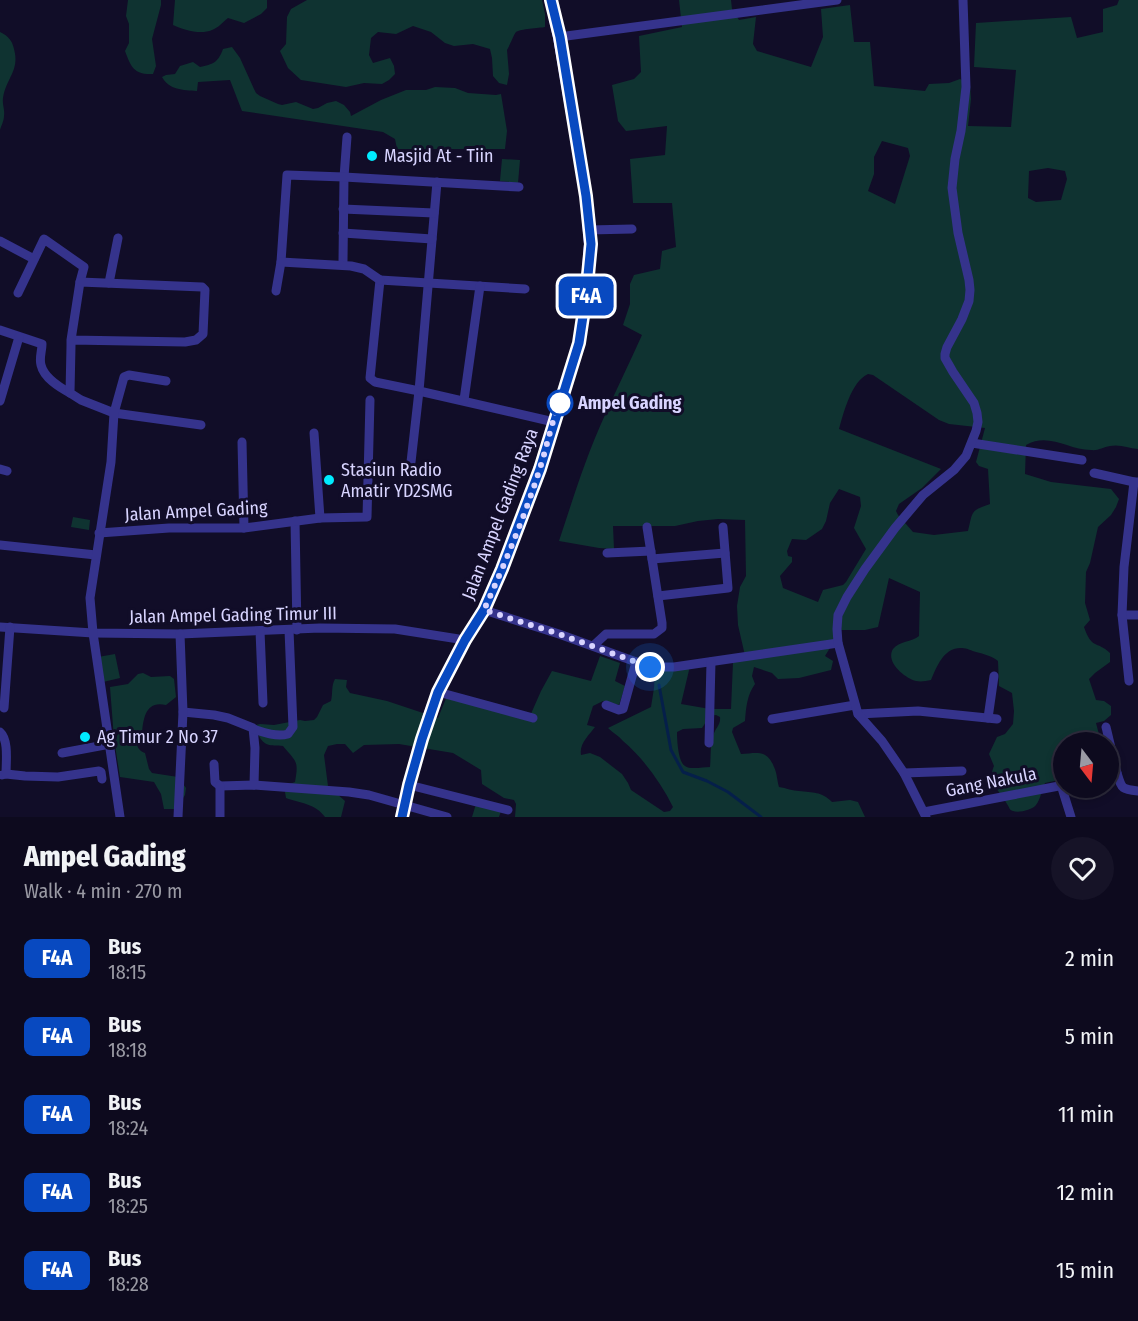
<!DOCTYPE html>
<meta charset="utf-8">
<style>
:root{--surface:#0d0a1e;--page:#161327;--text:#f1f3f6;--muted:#9a9aa4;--line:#2d2b3c}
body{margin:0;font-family:"Fira Sans Condensed",sans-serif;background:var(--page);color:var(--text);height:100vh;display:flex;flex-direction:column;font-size:22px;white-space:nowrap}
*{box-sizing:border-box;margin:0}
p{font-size:20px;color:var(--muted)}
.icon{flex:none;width:33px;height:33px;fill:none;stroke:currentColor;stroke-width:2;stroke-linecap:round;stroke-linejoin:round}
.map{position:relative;height:817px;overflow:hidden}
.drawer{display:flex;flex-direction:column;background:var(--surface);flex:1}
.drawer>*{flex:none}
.badge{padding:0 12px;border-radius:9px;font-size:21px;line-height:39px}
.needle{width:39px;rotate:164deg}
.buttons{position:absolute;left:1053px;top:732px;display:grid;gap:12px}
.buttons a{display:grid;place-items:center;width:66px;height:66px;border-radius:50%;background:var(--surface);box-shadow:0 3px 9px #0003,0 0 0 2px var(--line);font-size:30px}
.you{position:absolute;width:30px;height:30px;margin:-15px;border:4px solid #fff;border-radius:50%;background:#1a73e8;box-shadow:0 0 0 9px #1a73e833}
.map>.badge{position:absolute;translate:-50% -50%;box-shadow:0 0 0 3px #fff}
.round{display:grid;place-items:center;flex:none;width:63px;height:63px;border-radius:32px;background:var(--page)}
.summary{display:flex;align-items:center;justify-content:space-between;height:102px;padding:0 24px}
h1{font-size:28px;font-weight:800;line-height:45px}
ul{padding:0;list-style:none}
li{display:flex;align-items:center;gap:18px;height:78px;padding:0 24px}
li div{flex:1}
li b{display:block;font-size:22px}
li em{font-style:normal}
li .badge{min-width:66px;font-weight:700;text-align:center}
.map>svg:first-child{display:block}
.green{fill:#0f3331;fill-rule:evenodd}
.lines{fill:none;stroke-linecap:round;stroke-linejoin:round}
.stream{stroke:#051f4a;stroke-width:3}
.street{stroke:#35338c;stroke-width:9}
.secondary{stroke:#6c6bff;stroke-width:12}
.line-casing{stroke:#fff;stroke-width:14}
.line{stroke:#0849c0;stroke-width:9}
.walk{stroke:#d8d4ff;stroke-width:6;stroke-dasharray:0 10.8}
.poi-dot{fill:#00ebff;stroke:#110d28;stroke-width:2}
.stop-dot{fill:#fff;stroke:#0849c0;stroke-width:3}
.labels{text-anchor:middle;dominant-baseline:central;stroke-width:6;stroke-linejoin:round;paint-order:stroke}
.poi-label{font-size:18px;fill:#d8d4ff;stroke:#110d28;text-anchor:start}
.stop-label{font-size:18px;font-weight:bold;fill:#d8d4ff;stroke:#110d28;text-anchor:start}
.street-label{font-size:18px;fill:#d8d4ff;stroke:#110d28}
</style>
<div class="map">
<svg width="1138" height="817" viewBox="0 0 1138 817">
<rect width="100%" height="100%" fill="#110d28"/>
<g class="green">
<path d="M128 0H161V5L152 39 156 66 153 74C134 75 131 67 125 51L129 43V24L126 16Z"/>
<path d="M175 0H267V8L261 14 244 23 228 18C223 22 218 28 212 30 201 35 183 30 173 25Z"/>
<path d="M307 0H542L545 14V27C539 28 520 29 516 32 514 34 510 45 507 50L509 74 507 85 499 83 493 76 492 58 490 49 473 44 454 46 445 43 431 32 413 26 396 34 378 32 371 38 369 55 373 63 390 58 394 66 395 74 389 80 382 84 364 83 346 87 301 80 288 68 280 51 286 44 287 17 291 9Z"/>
<path d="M679 0H731L732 9 739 20 756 17 753 44 757 51 811 67 823 37 821 9 850 5 854 42H870L874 86 925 91 929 84 949 83 960 79 970 85 971 99 968 126 1011 127 1016 70 974 67 976 23 1071 17 1077 38 1103 32V9L1117 5 1119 0H1138V449C1128 448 1120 444 1110 446 1103 447 1098 451 1091 450 1068 450 1049 432 1026 445L1025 474 1051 482 1111 489 1119 499 1116 507 1111 515 1098 527 1090 563 1086 572 1085 603 1090 620 1084 627C1092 650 1096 640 1110 653V662L1095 673 1089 679 1096 700 1104 701 1111 706V715L1104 721 1096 723 1101 742H1064L1063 779 1045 783C1042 790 1040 800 1036 805 1032 810 1019 813 1013 811 1009 810 1010 808 1007 804 1000 792 987 781 994 766L989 754 997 737 1005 734 1013 724 1014 711 1012 693 999 686 998 661C992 656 984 654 976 652 972 651 967 648 962 648 944 647 937 666 931 680 926 681 921 682 916 681 905 678 885 662 893 649 899 641 912 642 919 636L920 592 889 578 878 627 865 630H841L825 656 833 661 831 670 799 678 778 679 772 673 754 667 752 676 755 684C747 695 746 708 745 721L733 728 732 732 741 754C757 753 767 749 774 767 777 773 777 780 779 787 786 788 793 791 799 791 813 793 821 791 832 802L850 800 858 802 865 817H515L516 804 514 800 504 798 482 784 481 770 453 753 399 744 364 745 353 753 345 744H337L328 746 324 755 328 786 345 801 341 817H325C316 804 300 803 286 798L285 792 287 785 295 782C299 760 296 762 283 746 270 745 264 747 258 734 255 728 255 731 256 725L260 724 274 725 300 720 305 721 314 720 317 717 323 705 331 701C333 693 331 686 335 679L347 680 346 687 350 693 387 701 438 718 447 696 530 716 541 691 552 671 591 681 600 656 620 663 615 681 625 686 619 705 603 701 593 706 587 725 595 727C589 735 579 744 581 755L590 753 600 757 622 774 628 783 631 790 664 812 670 811 673 807C661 783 644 759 623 741 619 736 613 733 608 728L651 707 654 688 655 671 690 666 681 704 710 709H731L733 662 746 660 738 625 737 606 740 587 746 576 745 520 718 519 698 521 675 526H613L614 549 599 548 559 541C573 499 586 456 605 415 617 388 630 362 642 335L623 325 630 304V284L634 275 660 269 662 251 676 247 672 203H633L630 159 665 155 667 126 626 131 618 121 612 85 634 79 641 72 639 36 682 27ZM882 141 908 148 910 156 895 204 868 191 874 174V157ZM1048 168 1065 171 1067 179 1061 200 1036 202 1028 198 1029 171ZM868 374 873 375 939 420 949 424 985 428 976 462 979 466 988 469 990 504C970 511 973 511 968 531L934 535 913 532 898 515 896 511 899 504 922 488 941 469 839 429C844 412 851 382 868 374ZM839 489 860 497 861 506 854 528 866 549 846 582 843 585 823 590 818 602 783 588 780 576 792 562V557L788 556 787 551 792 539 806 540 822 529 826 521 830 503ZM716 715 720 717C721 725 715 728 713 736 710 745 711 757 710 767 703 767 690 770 685 766 678 762 677 740 677 732L683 729 702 728 710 716Z"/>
<path d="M0 32C8 36 12 40 14 49 20 71 6 78 3 98 2 104 5 110 4 116 4 121 1 126 0 130Z"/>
<path d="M232 47 240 58 254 89 256 93 260 96 278 104 282 105 296 102 313 109 318 108 327 103 336 101 344 105 350 112 351 116 381 100 406 90H426L435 87 455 88 468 93 496 95 501 94 507 131 505 149H397L395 139 383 132 242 111 230 80 198 82 197 91C183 90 169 90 162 77L166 75 175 74 180 66 193 62 200 67C213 64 218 63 223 49Z"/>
<path d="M502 159 520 160 518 183 500 181Z"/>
<path d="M73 517 90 520 89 530 71 527Z"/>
<path d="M115 654 120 678 103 682 98 657Z"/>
<path d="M143 673 151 677 170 676 174 679 176 697 166 705C146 700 143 718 142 734 135 741 135 749 145 753L149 769 152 773 178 777 186 788 185 795 176 809H164L161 794 154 782 120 777 114 739 110 687 128 684 138 674Z"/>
<path d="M476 804 501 811 499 817H472Z"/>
</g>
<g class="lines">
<path class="stream" d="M659 685 671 750 683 772 707 781 728 792 761 817"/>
<g class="street">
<path d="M559 37 837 0"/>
<path d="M437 182 419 391 554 422"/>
<path d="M343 209 434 213"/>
<path d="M589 230 632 229"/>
<path d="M343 233 432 239"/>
<path d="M0 241 34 259"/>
<path d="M343 261 344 177 347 137"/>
<path d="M281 262 287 175 344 177 519 187"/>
<path d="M380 280 370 378 375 382 419 391 411 462"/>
<path d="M380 280 525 289"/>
<path d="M109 283 118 238"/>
<path d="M276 291 281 262 351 266 364 269 380 280"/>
<path d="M18 293 44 239 84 267 80 282"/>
<path d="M0 330 42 344C42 351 39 358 41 365 44 378 59 387 70 393"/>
<path d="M71 340 185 342 196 340 203 334 205 290 202 287 80 282 71 340V346L70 393 81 400 114 413 201 425"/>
<path d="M464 400 480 286"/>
<path d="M0 401 19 337"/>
<path d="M314 433 320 518"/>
<path d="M242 442 244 528"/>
<path d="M972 443 1082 460"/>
<path d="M0 469 7 471"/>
<path d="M1094 473 1134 482"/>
<path d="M295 521 297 630"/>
<path d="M99 533 169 528H244L320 518 367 517 370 400"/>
<path d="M0 545 96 555"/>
<path d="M607 553 651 551"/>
<path d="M652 559 725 553"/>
<path d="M658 596 728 588 723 527"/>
<path d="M484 610 559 634 650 667H674L838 643"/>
<path d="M1122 615H1138"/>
<path d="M0 627 93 633 180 634 320 628 395 629 465 640"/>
<path d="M260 631 263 703"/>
<path d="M593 646 606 634H654L662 628V623L647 527"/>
<path d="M1129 681 1122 615 1124 567 1134 482H1138"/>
<path d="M438 692 533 718"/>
<path d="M606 705 619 710 623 709 636 662"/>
<path d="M4 708 10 627"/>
<path d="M183 712 214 715 228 718 253 728 255 748 254 785"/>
<path d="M858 714 918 711 997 719"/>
<path d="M988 718 994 676"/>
<path d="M772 719 855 705"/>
<path d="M1106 727 1117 773"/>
<path d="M253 729C265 733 277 737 288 734L293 727 289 630"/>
<path d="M0 732C9 740 6 762 6 774L2 775"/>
<path d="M709 743 711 662"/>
<path d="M62 753 110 744"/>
<path d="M214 764 215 782 220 786 254 785 349 792 369 795 447 817"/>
<path d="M904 773 962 771"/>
<path d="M6 774 25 776 58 777 99 771 101 772 102 779"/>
<path d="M1108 775 1117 773C1122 789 1121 789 1138 791"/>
<path d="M409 785 508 810"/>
<path d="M1061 785 1071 817"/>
<path d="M220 786V817"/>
<path d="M924 812 1064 785"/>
<path d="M120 817 93 633 90 598 111 462 114 413 124 377 129 375 166 381"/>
<path d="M178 817 183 712 180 634"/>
<path d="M926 817 904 773 882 741 858 714 838 643 837 629 838 615 847 597 865 569 895 528 923 495 954 470 966 456 976 431 978 422 977 413 974 403 953 372 945 358V354L947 347 962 319 969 301 970 290 969 280 958 233 952 188 955 159 961 131 966 87 963 0"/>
</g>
<path class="secondary" d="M402 817 409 785 429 716 438 692 465 640 484 610 502 569 540 469 579 343 586 296 590 244 586 196 559 37 551 0"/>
</g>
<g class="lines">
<defs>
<path id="line" d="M402 817 409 785 422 739 438 692 465 640 484 610 502 569 540 469 579 343 586 296 591 244 586 196 560 37 551 0"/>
</defs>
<use href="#line" class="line-casing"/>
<use href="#line" class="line"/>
<path class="walk" d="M560 403C552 419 547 447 540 468 525 516 505 563 484 610L559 634 650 667"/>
</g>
<g class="poi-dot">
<circle cx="372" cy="156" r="6"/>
<circle cx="329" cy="480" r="6"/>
<circle cx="85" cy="737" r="6"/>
</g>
<circle class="stop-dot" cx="560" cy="403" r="12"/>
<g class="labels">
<g class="poi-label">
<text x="384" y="156">Masjid At - Tiin</text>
<text x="341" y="470">Stasiun Radio<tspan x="341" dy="21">Amatir YD2SMG</tspan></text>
<text x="97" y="737">Ag Timur 2 No 37</text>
</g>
<g class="stop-label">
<text x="578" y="403">Ampel Gading</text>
</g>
<g class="street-label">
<text transform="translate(196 511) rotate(-3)">Jalan Ampel Gading</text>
<text transform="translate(500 514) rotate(-69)">Jalan Ampel Gading Raya</text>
<text transform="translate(233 615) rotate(-1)">Jalan Ampel Gading Timur III</text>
<text transform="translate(991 782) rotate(-11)">Gang Nakula</text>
</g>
</g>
</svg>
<div class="buttons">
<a><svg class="needle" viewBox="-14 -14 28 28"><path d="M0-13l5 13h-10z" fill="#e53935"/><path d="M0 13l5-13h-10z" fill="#9a9aa4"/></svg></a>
</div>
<div class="you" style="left:650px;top:667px"></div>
<b class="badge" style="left:586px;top:296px;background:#0849c0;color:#fff">F4A</b>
</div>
<section class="drawer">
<div class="summary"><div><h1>Ampel Gading</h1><p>Walk · 4 min · 270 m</p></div><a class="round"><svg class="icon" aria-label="heart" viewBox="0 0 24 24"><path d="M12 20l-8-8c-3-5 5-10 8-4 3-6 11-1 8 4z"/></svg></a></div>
<ul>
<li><span class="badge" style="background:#0849c0;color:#fff">F4A</span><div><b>Bus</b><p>18:15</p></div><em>2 min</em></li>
<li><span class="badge" style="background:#0849c0;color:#fff">F4A</span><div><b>Bus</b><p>18:18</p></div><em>5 min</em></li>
<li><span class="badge" style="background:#0849c0;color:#fff">F4A</span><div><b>Bus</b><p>18:24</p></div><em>11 min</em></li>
<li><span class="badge" style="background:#0849c0;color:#fff">F4A</span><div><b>Bus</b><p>18:25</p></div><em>12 min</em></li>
<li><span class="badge" style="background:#0849c0;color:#fff">F4A</span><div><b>Bus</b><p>18:28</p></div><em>15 min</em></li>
</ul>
</section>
